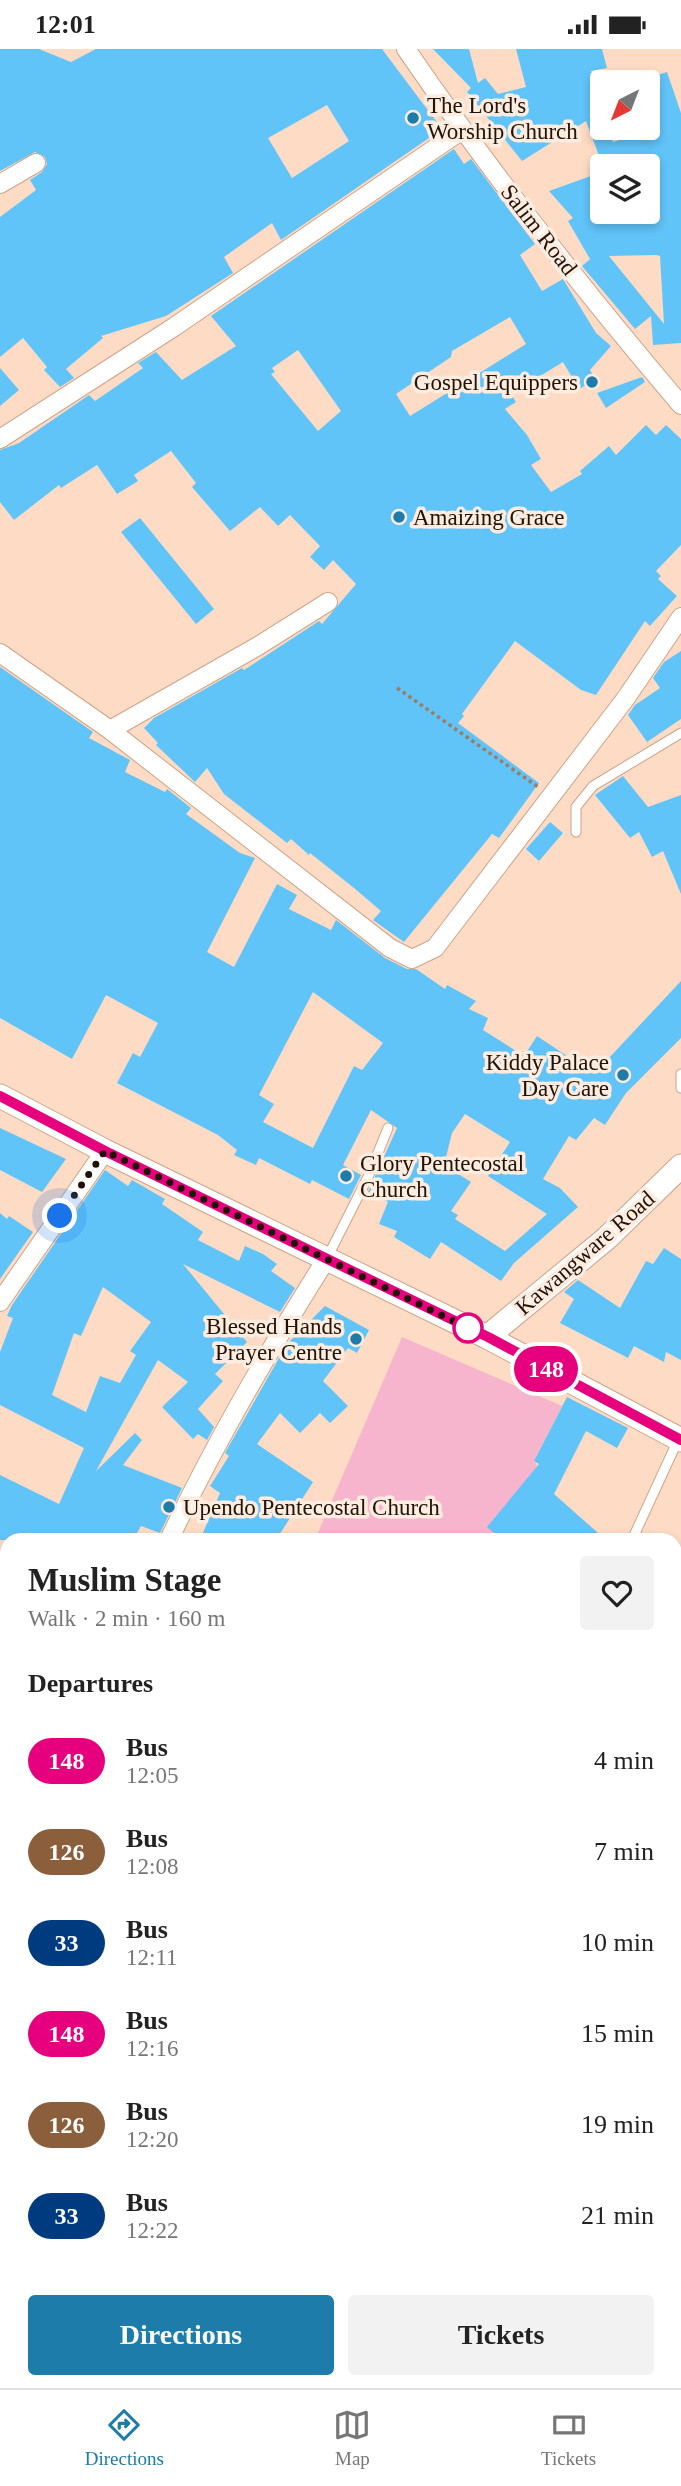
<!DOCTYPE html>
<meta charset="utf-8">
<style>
:root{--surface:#fff;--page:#f2f2f2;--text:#222;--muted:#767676;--line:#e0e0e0;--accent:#1d7ca9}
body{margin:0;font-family:"Times New Roman",serif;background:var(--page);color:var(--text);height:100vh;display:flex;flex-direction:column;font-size:26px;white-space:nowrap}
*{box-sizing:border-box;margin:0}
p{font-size:23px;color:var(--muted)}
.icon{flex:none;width:38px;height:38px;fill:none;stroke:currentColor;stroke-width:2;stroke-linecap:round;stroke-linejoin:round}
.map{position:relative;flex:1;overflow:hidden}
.details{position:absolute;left:0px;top:1484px;width:682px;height:856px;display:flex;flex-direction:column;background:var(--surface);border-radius:21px 21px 0 0;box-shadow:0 4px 10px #0003}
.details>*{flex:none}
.badge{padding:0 14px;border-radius:23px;font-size:24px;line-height:46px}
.needle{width:46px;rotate:222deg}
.controls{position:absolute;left:590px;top:21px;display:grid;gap:14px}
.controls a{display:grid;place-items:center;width:70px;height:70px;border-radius:7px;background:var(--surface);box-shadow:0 4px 10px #0003;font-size:35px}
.you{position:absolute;width:35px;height:35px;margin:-18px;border:5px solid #fff;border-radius:50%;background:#1a73e8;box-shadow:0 0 0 10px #1a73e833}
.map>.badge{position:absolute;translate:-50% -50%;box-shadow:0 0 0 4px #fff}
h2{padding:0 28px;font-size:26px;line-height:63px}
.round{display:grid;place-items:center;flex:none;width:74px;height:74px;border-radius:7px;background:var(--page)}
.head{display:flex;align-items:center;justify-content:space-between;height:119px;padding:0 28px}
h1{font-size:33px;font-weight:800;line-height:52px}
.cta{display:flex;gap:14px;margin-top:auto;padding:14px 28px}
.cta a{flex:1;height:80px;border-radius:7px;background:var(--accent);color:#fff;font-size:28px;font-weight:800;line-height:80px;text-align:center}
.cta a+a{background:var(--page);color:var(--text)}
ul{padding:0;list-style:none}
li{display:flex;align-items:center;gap:21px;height:91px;padding:0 28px}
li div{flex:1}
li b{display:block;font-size:26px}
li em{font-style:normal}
li .badge{min-width:77px;font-weight:700;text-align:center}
.status{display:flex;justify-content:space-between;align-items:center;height:49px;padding:0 35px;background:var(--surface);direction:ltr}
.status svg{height:19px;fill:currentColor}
.dock{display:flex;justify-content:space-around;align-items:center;height:98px;border-top:2px solid var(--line);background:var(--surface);font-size:19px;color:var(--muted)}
.dock a{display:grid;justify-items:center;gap:4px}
.dock .active{color:var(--accent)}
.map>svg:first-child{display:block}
.green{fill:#f7b4cd}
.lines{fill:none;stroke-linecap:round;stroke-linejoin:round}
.stream{stroke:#32715e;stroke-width:6}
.building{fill:#61c4f9;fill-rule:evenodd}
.service-casing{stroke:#cda488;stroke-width:11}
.minor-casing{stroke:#cda488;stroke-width:20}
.tertiary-casing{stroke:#cda488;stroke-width:25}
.path{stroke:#977e6c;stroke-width:3.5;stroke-dasharray:3.5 3.5;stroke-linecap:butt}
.service{stroke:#fff;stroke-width:9}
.minor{stroke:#fff;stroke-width:18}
.tertiary{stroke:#fff;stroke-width:23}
.line-casing{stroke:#fff;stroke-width:16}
.line{stroke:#e6007e;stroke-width:10}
.walk{stroke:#201207;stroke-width:7;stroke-dasharray:0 12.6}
.poi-dot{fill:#1d7ca9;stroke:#feece0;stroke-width:2.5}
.stop-dot{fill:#fff;stroke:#e6007e;stroke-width:3.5}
.labels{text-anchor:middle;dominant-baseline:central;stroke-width:7;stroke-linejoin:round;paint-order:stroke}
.poi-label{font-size:23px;fill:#201207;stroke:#feece0;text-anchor:start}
.street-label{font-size:23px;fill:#201207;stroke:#feece0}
</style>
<div class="status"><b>12:01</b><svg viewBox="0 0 49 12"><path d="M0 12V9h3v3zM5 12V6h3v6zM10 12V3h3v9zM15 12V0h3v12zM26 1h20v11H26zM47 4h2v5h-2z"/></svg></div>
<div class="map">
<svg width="681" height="2339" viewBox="0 0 681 2339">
<rect width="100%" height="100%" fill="#fedbc4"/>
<path class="green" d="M402 1288 562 1357 534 1412 537 1416 505 1491H315Z"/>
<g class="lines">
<g class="stream">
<path d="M0 2138 7 2146"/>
<path d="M649 2333 658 2339"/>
</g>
</g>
<g class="building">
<path d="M0 0H39L71 13 96 0H382L442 80 281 191 272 174 224 208 233 224 166 267 101 287 103 289 66 320 74 329 60 338 44 321 47 318 23 289 0 308V168L36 141 30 131 42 123 47 115 45 108 35 103 0 122ZM327 56 349 92 292 129 268 89Z"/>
<path d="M433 0H469L478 34 485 29 498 45 526 38 516 0H602L607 19 591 22 602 49V79H609L613 93 648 82V29L667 23 681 64V294L653 296 651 267 635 280 582 217 590 210 568 172 573 169 549 142 602 123V163H648V112L631 117H603L586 72 522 112 467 43 471 39ZM656 206 660 207 664 275 609 207Z"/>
<path d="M454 100 464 115 471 110 535 195 520 206 542 242 563 230 596 284 611 297 590 321 596 331 579 340 563 313 511 345 516 353 505 360 527 386 541 410 531 416 551 443 582 425 580 422 609 397 616 406 646 376 656 386 666 376 681 390V496L656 522 661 527 658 530 677 547 650 577 645 572 596 646 581 641 515 592 462 665 464 667 458 674 539 734 499 789 492 785 404 893 373 871 381 862 354 839 310 804 309 806 291 790 287 794 224 745 207 719 195 733 156 696 158 694 144 679 154 669 242 619 244 621 319 572 322 575 356 535 333 511 324 521 310 508 320 497 290 466 278 477 260 458 230 482 192 438 196 434 171 402 134 426 138 432 117 445 97 416 61 439 59 436 14 471 0 453V401L19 394 89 346 95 352 143 319 138 314 156 303 182 331 236 297 211 267ZM510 268 526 295 410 367 396 345 451 308 452 302ZM298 301 341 362 318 382 271 325 275 323 272 319Z"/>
<path d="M0 319 19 341 0 357Z"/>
<path d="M642 328 645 333 606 359 597 344Z"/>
<path d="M140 469 214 560 196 575 121 483Z"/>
<path d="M681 602V670L647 693 628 666 635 656 660 639 653 629 664 613Z"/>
<path d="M0 618 93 683 89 689 130 711 125 723 165 743 167 740 191 759 186 765 240 804 255 809 207 903 234 918 277 835 297 846 289 860 331 881 336 871 385 909 407 920H416L445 940 447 936 476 952 469 960 488 969 483 981 524 1007 537 987 594 1025 681 932V989L626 1044 605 1076 594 1069 576 1091 569 1087 543 1130 560 1139 578 1158 514 1214 501 1232 441 1193 430 1210 394 1188 397 1182 379 1175 388 1153 368 1143 397 1079 371 1061 343 1116 361 1126 349 1150 312 1131 310 1135 259 1109 256 1116 234 1106 237 1101 218 1086 117 1034 133 1004 140 1008 158 974 106 946 72 1010 0 969ZM313 943 383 994 362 1021 354 1017 313 1099 263 1073 274 1055 259 1046ZM465 1065 510 1093 488 1127 547 1165 505 1202 455 1170 458 1166 451 1162 471 1133 444 1116 452 1084Z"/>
<path d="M623 727 648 758 681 746V845L663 802 652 808 639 783 630 789 595 746Z"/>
<path d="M550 773 563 784 539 812 526 800Z"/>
<path d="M0 1079 66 1110 42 1143 0 1121Z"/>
<path d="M105 1121 128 1137 132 1131 165 1150 162 1155 203 1183 198 1191 239 1212 245 1197 263 1205 277 1215 271 1222 295 1239 280 1263 183 1215 247 1293 215 1325 223 1332 198 1360 214 1378 207 1391 198 1385 193 1390 162 1358 188 1333 158 1311 96 1422 135 1384 142 1391 123 1416 182 1439 160 1484 141 1477 133 1491H0V1426L59 1455 84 1399 0 1356V1303L13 1269 7 1267 12 1256ZM103 1238 151 1273 130 1302 136 1306 120 1334 100 1327 86 1363 52 1346 74 1284 81 1287Z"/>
<path d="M0 1164 7 1170 9 1167 33 1183 0 1230Z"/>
<path d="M664 1199 681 1210V1311L666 1303 664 1313 634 1297 628 1309 560 1274 574 1250 564 1243 578 1231 620 1259 646 1212 653 1215Z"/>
<path d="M325 1257 369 1281 357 1304 348 1299 323 1332 348 1357 330 1374 320 1364 300 1384 280 1364 257 1395 313 1433 276 1491H200L220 1444 210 1437 229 1407 225 1404 234 1388 287 1295Z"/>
<path d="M567 1348 628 1379 617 1399 586 1382 554 1445 606 1491H502L487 1478 539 1415 534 1412Z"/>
</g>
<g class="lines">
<defs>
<g id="service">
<path d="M576 783V758L593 737 681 684"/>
<path d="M681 1025V1039"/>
<path d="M328 1207 369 1126 388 1079"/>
<path d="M632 1491 678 1391"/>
</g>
<g id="minor">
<path d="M406 0C491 124 584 242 681 356"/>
<path d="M0 135 36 114"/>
<path d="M0 390 174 278 462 81"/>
<path d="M0 604 110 681 390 899 412 910 435 899 626 649 681 568"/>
<path d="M110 681 258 597 328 553"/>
<path d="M0 1253 105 1102"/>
<path d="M169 1491C215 1393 269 1301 327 1209"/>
<path d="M0 1728 7 1731"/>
<path d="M676 1783 681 1781"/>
<path d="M676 2039 681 2040"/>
<path d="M0 2226 7 2217"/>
</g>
<g id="tertiary">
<path d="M0 1047 105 1102 487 1288 681 1391"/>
<path d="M487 1288 607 1189 681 1117"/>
</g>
</defs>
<use href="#service" class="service-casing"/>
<use href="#minor" class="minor-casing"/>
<use href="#tertiary" class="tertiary-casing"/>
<path class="path" d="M397 639 538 738"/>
<use href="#service" class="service"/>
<use href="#minor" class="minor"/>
<use href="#tertiary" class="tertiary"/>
</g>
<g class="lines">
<defs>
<path id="line" d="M0 1047 105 1102 488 1288 681 1391"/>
</defs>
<use href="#line" class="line-casing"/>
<use href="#line" class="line"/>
<path class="walk" d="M60 1167 105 1102 468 1279"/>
</g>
<g class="poi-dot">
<circle cx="413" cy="69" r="7"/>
<circle cx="592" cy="333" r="7"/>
<circle cx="399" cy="468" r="7"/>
<circle cx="623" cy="1026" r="7"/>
<circle cx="346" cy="1127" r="7"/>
<circle cx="356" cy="1290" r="7"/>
<circle cx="169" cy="1458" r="7"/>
</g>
<circle class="stop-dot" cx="468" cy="1279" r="14"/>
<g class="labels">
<g class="poi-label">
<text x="427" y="56">The Lord's<tspan x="427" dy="26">Worship Church</tspan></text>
<text x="578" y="333" text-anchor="end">Gospel Equippers</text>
<text x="413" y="468">Amaizing Grace</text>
<text x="609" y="1013" text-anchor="end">Kiddy Palace<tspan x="609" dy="26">Day Care</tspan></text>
<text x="360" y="1114">Glory Pentecostal<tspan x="360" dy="26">Church</tspan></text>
<text x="342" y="1277" text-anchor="end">Blessed Hands<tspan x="342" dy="26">Prayer Centre</tspan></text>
<text x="183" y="1458">Upendo Pentecostal Church</text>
</g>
<g class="street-label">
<text transform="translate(539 181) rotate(52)">Salim Road</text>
<text transform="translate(585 1204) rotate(-41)">Kawangware Road</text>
</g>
</g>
</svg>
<div class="controls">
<a><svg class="needle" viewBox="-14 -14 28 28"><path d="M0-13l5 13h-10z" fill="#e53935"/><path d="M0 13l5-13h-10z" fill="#767676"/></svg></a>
<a><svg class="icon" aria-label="layers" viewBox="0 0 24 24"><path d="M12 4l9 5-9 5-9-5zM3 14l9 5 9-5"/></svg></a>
</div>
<div class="you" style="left:60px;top:1167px"></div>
<b class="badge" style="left:546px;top:1320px;background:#e6007e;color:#fff">148</b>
<section class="details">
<div class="head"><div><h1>Muslim Stage</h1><p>Walk · 2 min · 160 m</p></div><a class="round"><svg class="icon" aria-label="heart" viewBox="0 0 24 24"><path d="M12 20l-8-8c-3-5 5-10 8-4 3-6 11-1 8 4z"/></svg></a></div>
<h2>Departures</h2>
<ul>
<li><span class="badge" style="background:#e6007e;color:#fff">148</span><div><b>Bus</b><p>12:05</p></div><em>4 min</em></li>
<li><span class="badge" style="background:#8b5e3c;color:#fff">126</span><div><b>Bus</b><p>12:08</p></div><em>7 min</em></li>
<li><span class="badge" style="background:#003b80;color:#fff">33</span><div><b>Bus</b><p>12:11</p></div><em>10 min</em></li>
<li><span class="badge" style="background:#e6007e;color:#fff">148</span><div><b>Bus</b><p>12:16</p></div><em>15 min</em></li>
<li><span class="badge" style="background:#8b5e3c;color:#fff">126</span><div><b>Bus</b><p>12:20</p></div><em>19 min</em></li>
<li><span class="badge" style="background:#003b80;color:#fff">33</span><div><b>Bus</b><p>12:22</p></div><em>21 min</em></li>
</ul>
<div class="cta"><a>Directions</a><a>Tickets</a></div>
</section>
</div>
<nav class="dock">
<a class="active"><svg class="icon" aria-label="directions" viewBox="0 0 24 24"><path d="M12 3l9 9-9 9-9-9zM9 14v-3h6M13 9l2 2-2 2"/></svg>Directions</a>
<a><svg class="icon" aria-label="map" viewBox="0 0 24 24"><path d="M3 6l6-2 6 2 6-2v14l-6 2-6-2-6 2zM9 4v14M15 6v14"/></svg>Map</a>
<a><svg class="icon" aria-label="tickets" viewBox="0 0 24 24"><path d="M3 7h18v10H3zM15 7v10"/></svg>Tickets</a>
</nav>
